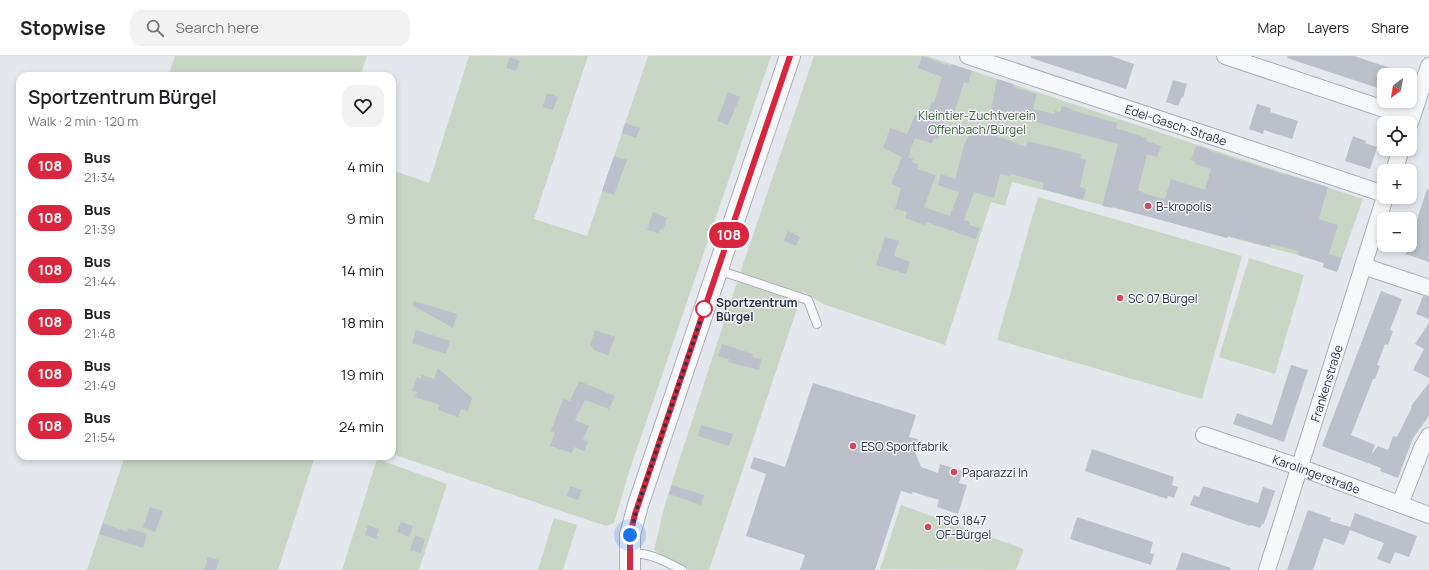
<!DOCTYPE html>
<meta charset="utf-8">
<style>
:root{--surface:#fff;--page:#f2f2f2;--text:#202124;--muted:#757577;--line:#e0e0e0}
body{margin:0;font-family:Manrope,sans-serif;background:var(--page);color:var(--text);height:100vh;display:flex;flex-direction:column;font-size:15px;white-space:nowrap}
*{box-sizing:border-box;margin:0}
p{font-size:13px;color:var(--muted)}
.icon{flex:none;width:22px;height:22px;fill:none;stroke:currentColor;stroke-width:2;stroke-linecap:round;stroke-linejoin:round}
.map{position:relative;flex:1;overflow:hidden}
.sheet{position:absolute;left:16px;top:16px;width:380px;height:388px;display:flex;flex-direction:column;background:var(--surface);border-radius:12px;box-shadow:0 2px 6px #0003}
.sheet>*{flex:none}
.badge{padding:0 8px;border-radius:13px;font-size:14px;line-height:26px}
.needle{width:26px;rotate:211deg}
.tools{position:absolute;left:1377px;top:12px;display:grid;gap:8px}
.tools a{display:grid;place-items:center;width:40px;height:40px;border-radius:8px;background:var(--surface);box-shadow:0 2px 6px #0003;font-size:20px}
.you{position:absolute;width:20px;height:20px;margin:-10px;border:3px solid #fff;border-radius:50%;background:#1a73e8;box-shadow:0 0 0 6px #1a73e833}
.map>.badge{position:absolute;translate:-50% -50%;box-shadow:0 0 0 2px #fff}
.round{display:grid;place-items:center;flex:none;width:42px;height:42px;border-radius:12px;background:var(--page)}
.summary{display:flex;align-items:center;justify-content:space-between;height:68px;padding:0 12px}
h1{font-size:19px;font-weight:600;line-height:30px}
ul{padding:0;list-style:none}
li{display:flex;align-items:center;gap:12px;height:52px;padding:0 12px}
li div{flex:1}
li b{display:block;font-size:15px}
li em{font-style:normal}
li .badge{min-width:44px;font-weight:700;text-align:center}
header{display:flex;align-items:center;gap:24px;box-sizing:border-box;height:56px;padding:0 20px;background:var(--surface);border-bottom:1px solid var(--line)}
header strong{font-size:19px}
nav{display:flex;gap:22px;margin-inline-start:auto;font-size:14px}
.search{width:280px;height:36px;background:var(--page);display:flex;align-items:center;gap:10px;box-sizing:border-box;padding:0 14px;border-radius:12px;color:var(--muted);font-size:15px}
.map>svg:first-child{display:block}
.green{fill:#c9d6c5}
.building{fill:#bbc0ca}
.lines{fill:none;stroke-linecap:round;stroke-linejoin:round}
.service-casing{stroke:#a9aeb7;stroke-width:10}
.minor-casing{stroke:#a9aeb7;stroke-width:18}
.tertiary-casing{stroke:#a9aeb7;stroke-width:22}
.service{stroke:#f7f8fa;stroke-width:8}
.minor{stroke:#f7f8fa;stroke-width:16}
.tertiary{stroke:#f7f8fa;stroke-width:20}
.line-casing{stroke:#fff;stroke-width:9}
.line{stroke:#d7263d;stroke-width:6}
.walk{stroke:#2b3445;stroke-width:4;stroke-dasharray:0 7.2}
.poi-dot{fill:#d1495b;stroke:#f4f6f9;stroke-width:1.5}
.stop-dot{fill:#fff;stroke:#d7263d;stroke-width:2}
.labels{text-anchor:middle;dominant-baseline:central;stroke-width:3;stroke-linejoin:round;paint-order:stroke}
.park-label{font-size:12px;fill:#3f6138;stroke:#f4f6f9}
.street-label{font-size:12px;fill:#2b3445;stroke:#f4f6f9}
.poi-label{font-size:12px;fill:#2b3445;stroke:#f4f6f9;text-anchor:start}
.stop-label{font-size:12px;font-weight:bold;fill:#2b3445;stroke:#f4f6f9;text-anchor:start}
</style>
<header>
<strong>Stopwise</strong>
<div class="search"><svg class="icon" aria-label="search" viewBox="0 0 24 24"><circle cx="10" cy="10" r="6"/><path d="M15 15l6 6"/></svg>Search here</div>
<nav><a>Map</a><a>Layers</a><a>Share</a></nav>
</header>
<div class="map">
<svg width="1429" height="514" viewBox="0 0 1429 514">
<rect width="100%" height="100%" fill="#e4e7ec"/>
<g class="green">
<path d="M175 0H367L360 20H168Z"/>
<path d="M469 0H588L534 163 587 180 648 0H771L629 416 614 467 606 470 392 398V114L429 127Z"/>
<path d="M814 0H927L1363 143 1337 216 1323 211 1324 207 1298 199 1012 126 1005 150 991 146 945 289 823 248 803 235 709 514H690L654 494 665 448 737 226Z"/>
<path d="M1038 141 1242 200 1202 343 997 284Z"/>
<path d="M1249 202 1304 219 1275 318 1219 301Z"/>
<path d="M125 400H315L278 514H87Z"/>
<path d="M377 403 447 428 419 514H342Z"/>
<path d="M901 449 1024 493 1016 514 880 513Z"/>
<path d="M554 462 577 469 563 514H538Z"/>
</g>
<g class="building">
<path d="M922 0 946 9V8L951 10V8L972 15 968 27 964 26 955 55 949 53 938 83 934 82 932 87 915 82 908 101 913 103 912 106 918 108 917 113 936 119 924 151 950 160 959 136 938 129 941 118 955 123 965 86H966L972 71 1026 91 1027 85 1081 98 1080 103 1086 104 1080 131 1086 133 1083 144 1042 133 1044 127 1011 118V120L1000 118 994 142 974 136 964 164 970 166 969 169 980 172 976 183 926 166 925 169 905 162 907 156 895 153 901 132 891 128 902 101 883 92 890 72 907 78 915 59 926 63 932 46 934 47 942 21 918 12Z"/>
<path d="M1031 0H1111L1134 8 1126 33 1031 2Z"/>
<path d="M1288 0H1354L1405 17V19H1384V34L1287 2Z"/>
<path d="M510 1 520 5 516 15 506 12Z"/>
<path d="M997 23 1013 28V31L1037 38 1033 53 1054 58 1055 55 1060 56 1062 50 1072 53 1071 54 1117 67 1116 72 1147 82 1146 85 1161 90 1157 101 1147 98 1138 134 1146 138 1165 143 1171 123 1205 134 1211 113 1195 108 1196 106 1191 104 1196 90 1211 94 1210 95 1285 119 1286 118 1328 131 1319 163 1338 169 1329 198 1342 202 1337 216 1323 211 1324 207 1298 199 1299 195 1271 188 1270 191 1228 180 1227 182 1113 151V152L1102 150 1118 88 991 54Z"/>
<path d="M1173 24 1187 28 1183 42 1182 41 1178 50 1166 46Z"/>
<path d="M728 36 740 41 728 69 717 65Z"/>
<path d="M547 37 558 41 553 54 543 51Z"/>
<path d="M1257 48 1271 52 1270 56 1298 65 1292 83 1264 74 1263 78 1249 73Z"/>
<path d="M625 67 640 72 636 82 622 77Z"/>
<path d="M1353 80 1366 85 1365 87 1377 91 1370 113 1345 105Z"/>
<path d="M614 100 627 104 614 139 602 135Z"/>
<path d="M1427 133 1429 134V206L1406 198 1409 189H1410V185Z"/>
<path d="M653 156 667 162 663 174 660 173 659 177 647 174Z"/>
<path d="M788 175 800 181 796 190 784 185Z"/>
<path d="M885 181 899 185 894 200 910 206 906 218 876 209Z"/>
<path d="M1381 235 1402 243 1390 274 1393 275 1388 289 1385 288 1377 309 1380 310 1375 323H1373L1351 379 1375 389 1371 399 1378 390 1388 394 1393 380 1397 381 1412 351 1411 350 1429 327V360L1413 382 1398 422 1380 415 1381 412 1322 390Z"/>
<path d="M1423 240 1429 241V263L1416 258Z"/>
<path d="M414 245 457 258 453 272 412 249Z"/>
<path d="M1429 267V322L1413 314 1424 293 1415 288Z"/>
<path d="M416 274 450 285 446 298 412 287Z"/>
<path d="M595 274 615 281 608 299 594 294 590 289Z"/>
<path d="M722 288 753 298 752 301 761 303 759 314 728 306 729 303 718 300Z"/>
<path d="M1291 309 1308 314 1284 386 1233 368 1237 357 1272 369Z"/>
<path d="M438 312 472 342 468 355 461 353 458 361 438 354 440 349 415 341 417 336 412 335 417 321 421 323 422 319 434 323Z"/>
<path d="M579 325 615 340 609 353 585 344 575 364 589 370 583 383 588 386 584 395 574 391 572 397 550 390 555 377 551 375 563 343 570 345Z"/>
<path d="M813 327 916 359 909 381 918 383 914 394 921 411 938 417 940 408 963 415 959 427 967 429 958 458 937 451 939 444 913 436 912 438 901 435 875 514H800L805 499 746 480 766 418 750 412 754 401 785 411Z"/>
<path d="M701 369 733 378 729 390 698 380Z"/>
<path d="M1092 393 1174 421 1172 429 1178 431 1174 442 1168 440 1167 443 1085 415Z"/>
<path d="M672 429 704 439 701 449 669 438Z"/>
<path d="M570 430 582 434 578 444 567 440Z"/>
<path d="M1203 430 1258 447 1263 431 1275 435 1264 468H1262L1260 472 1251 469 1250 470 1190 449 1194 439 1199 441Z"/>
<path d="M150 451 163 455 155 476 143 471Z"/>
<path d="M1308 454 1331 462 1330 465 1350 471 1355 457 1417 480 1409 501 1395 496 1390 508 1377 503 1384 487 1350 474 1344 489 1324 482 1313 514H1287Z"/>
<path d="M1077 461 1153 486 1150 497 1154 498 1151 509 1070 483Z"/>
<path d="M401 466 413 470 409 481 397 476Z"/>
<path d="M103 467 127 476 128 472 147 478 143 492 99 478Z"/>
<path d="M368 469 379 473 376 483 365 479Z"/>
<path d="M415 479 425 483 421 497 410 494Z"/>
<path d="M1182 496 1231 512 1230 514H1176Z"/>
<path d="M208 501 219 504 216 514H204Z"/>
</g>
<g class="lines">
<defs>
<g id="service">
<path d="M718 214 808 244 817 268"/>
<path d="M630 497C654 498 662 504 682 514"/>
</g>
<g id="minor">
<path id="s1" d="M968 0 1235 88 1384 138"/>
<path d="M1225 0 1411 62"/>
<path d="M1410 67 1429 10"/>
<path d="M1394 115 1401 93"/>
<path d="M1363 210 1429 232"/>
<path id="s2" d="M1204 379 1299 411 1429 459"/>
<path d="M1400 448 1422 392 1429 380"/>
<path id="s3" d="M1267 514 1385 141"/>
</g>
<path id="tertiary" d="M630 514V479L638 449 790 0"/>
</defs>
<use href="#service" class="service-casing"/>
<use href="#minor" class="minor-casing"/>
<use href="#tertiary" class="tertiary-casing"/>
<use href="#service" class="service"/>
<use href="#minor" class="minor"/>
<use href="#tertiary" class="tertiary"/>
</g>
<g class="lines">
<defs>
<path id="line" d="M630 514V479L635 458 790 0"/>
</defs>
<use href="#line" class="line-casing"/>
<use href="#line" class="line"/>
<path class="walk" d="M630 479 638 449 705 251 704 253"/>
</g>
<g class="poi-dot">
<circle cx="1148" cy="150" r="4"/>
<circle cx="1120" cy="242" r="4"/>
<circle cx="853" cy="390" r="4"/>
<circle cx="954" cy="416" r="4"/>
<circle cx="928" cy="471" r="4"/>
</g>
<circle class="stop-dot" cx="704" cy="253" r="8"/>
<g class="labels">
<g class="park-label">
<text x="977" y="59">Kleintier-Zuchtverein<tspan x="977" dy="14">Offenbach/Bürgel</tspan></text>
</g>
<g class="street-label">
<text stroke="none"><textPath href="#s1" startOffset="219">Edel-Gasch-Straße</textPath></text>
<text stroke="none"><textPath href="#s3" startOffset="196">Frankenstraße</textPath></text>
<text stroke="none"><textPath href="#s2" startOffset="119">Karolingerstraße</textPath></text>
</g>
<g class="poi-label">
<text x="1156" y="150">B-kropolis</text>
<text x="1128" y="242">SC 07 Bürgel</text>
<text x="861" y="390">ESO Sportfabrik</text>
<text x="962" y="416">Paparazzi In</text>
<text x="936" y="464">TSG 1847<tspan x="936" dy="14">OF-Bürgel</tspan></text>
</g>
<g class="stop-label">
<text x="716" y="246">Sportzentrum<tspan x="716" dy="14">Bürgel</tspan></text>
</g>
</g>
</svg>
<div class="tools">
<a><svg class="needle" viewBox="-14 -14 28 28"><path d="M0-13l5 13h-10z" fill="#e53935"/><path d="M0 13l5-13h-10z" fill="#757577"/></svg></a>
<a><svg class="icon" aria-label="locate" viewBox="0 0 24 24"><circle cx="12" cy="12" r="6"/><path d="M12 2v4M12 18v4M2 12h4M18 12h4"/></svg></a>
<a>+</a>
<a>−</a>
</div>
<div class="you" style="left:630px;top:479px"></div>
<b class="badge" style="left:729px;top:179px;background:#d7263d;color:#fff">108</b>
<section class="sheet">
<div class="summary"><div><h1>Sportzentrum Bürgel</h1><p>Walk · 2 min · 120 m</p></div><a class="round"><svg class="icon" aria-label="heart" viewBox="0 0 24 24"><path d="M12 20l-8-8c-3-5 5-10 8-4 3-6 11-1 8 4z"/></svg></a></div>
<ul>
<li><span class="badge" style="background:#d7263d;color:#fff">108</span><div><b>Bus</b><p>21:34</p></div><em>4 min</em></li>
<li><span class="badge" style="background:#d7263d;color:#fff">108</span><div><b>Bus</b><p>21:39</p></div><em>9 min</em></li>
<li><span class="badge" style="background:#d7263d;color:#fff">108</span><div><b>Bus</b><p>21:44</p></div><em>14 min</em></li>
<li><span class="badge" style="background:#d7263d;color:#fff">108</span><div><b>Bus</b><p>21:48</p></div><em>18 min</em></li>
<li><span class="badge" style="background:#d7263d;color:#fff">108</span><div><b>Bus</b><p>21:49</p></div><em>19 min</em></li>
<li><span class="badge" style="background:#d7263d;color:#fff">108</span><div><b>Bus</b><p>21:54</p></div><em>24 min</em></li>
</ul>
</section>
</div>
